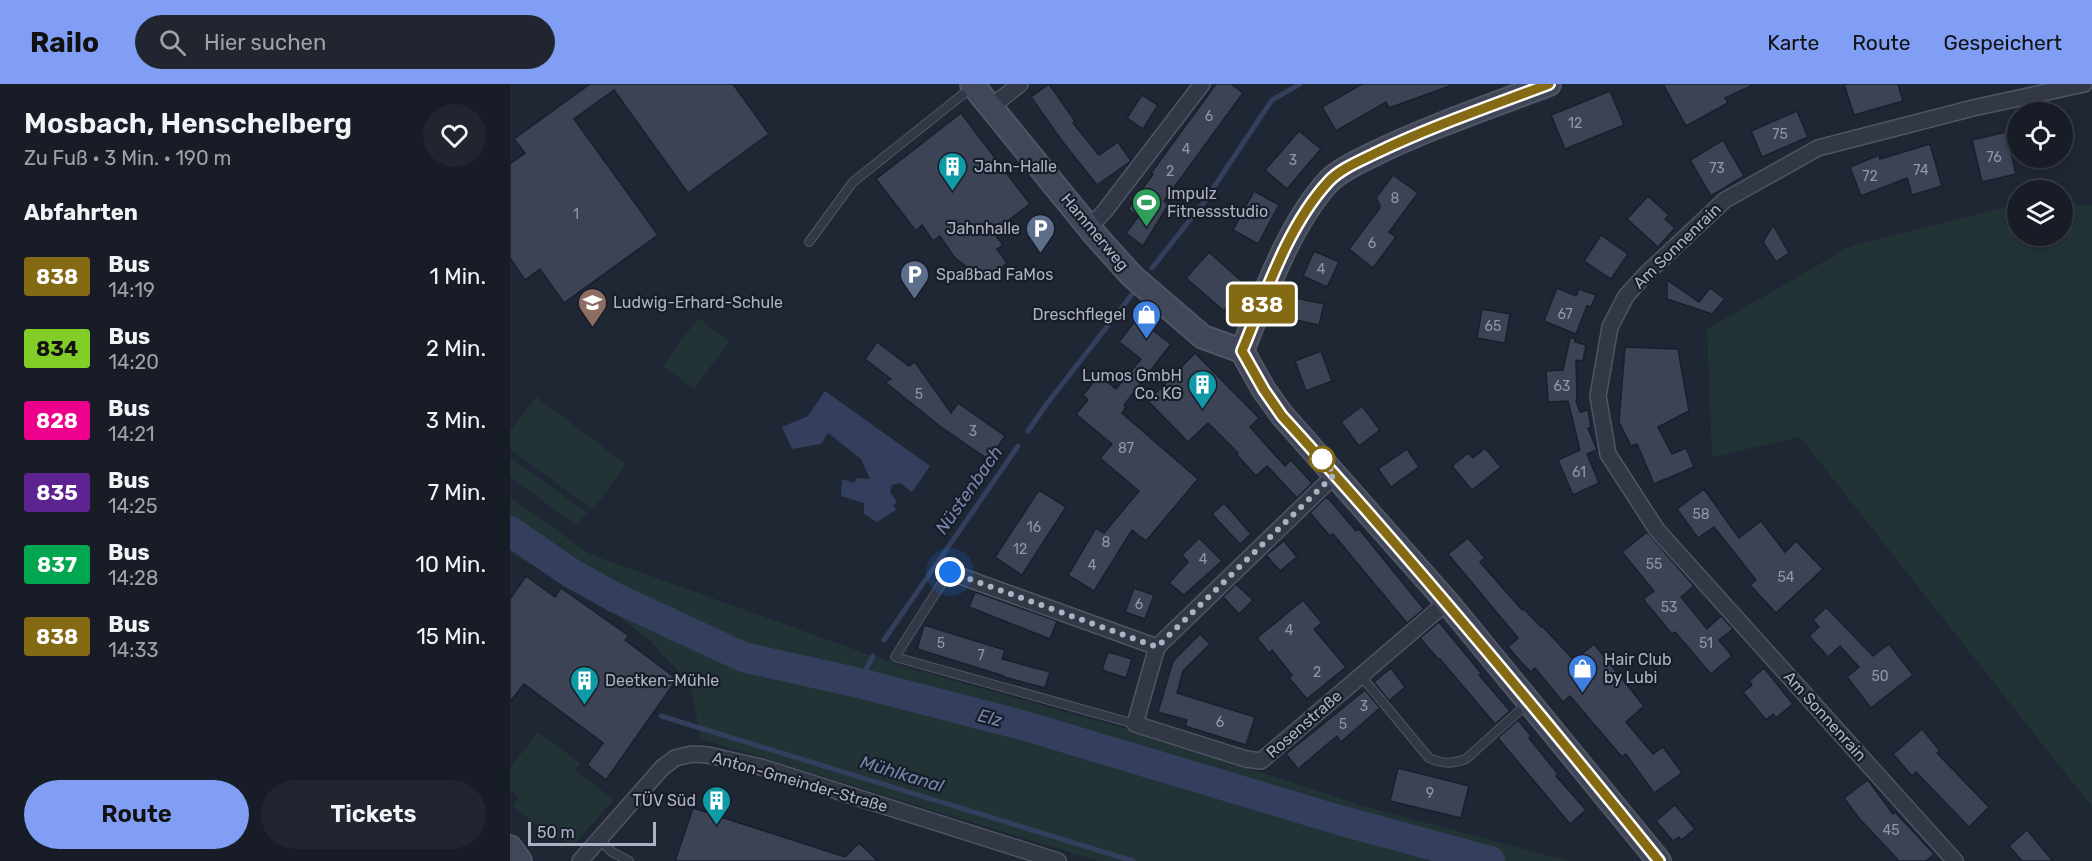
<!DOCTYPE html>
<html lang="de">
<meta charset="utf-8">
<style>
:root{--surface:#171c27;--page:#20252f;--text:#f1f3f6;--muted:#9ea1a7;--line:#363a44;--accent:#7f9ef4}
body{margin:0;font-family:Rubik,sans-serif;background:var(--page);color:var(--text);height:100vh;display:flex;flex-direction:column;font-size:22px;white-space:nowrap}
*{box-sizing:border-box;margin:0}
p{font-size:20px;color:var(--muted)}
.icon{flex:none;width:33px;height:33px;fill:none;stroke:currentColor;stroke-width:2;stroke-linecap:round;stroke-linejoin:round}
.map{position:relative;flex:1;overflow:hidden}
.panel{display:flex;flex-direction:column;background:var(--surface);width:510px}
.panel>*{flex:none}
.badge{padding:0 12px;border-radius:4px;font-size:21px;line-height:39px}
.buttons{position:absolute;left:1497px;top:18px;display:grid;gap:12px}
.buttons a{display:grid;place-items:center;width:66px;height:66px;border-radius:50%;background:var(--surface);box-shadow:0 3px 9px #0003,0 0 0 2px var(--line);font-size:30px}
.scale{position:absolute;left:18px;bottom:15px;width:128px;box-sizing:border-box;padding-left:6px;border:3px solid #acb2c2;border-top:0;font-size:16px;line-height:21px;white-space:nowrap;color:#acb2c2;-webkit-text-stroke:4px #181d29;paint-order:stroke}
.you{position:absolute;width:30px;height:30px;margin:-15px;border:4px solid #fff;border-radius:50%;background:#1a73e8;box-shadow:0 0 0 9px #1a73e833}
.map>.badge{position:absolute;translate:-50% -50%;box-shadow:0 0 0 3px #fff}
h2{padding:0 24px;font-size:22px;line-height:54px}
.round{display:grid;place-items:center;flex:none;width:63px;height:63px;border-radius:32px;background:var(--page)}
.headline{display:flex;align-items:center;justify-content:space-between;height:102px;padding:0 24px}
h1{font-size:28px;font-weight:600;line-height:45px}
.cta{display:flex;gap:12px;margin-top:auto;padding:12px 24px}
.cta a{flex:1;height:69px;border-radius:36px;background:var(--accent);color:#111;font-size:24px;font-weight:600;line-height:69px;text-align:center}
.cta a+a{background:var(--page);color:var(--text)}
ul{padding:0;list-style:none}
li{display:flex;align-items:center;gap:18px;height:72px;padding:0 24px}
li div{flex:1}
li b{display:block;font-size:22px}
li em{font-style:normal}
li .badge{min-width:66px;font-weight:700;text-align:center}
header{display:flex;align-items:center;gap:36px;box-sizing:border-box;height:84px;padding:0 30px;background:var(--accent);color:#111}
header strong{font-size:28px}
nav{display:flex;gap:33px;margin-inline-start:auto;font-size:21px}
.search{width:420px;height:54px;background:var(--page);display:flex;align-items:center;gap:15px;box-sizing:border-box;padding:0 21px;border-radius:33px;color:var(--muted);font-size:22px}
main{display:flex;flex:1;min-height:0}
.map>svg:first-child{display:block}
.green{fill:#223336}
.water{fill:#333f5c}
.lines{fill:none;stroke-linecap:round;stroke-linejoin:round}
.stream{stroke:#333f5c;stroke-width:5}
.river{stroke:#333f5c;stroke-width:30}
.building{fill:#3b4355;stroke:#1a1f2b;stroke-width:1.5}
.lane-casing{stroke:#505563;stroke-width:10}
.street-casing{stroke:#505563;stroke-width:18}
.secondary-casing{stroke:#505563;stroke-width:26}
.lane{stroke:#323845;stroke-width:8}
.street{stroke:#323845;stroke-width:15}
.secondary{stroke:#414758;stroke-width:22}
.line-casing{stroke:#fff;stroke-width:14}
.line{stroke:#846a12;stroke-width:9}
.walk{stroke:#acb2c2;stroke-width:6;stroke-dasharray:0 10.8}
.stop-dot{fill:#fff;stroke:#846a12;stroke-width:3}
.labels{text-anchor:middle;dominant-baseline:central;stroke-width:4.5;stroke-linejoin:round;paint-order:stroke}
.number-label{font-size:14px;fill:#9096a7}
.poi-label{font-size:16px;fill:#acb2c2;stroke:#181d29;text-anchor:start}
.street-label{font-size:16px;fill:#acb2c2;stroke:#181d29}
.water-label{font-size:18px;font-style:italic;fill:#7586aa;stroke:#181d29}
</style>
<header>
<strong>Railo</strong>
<div class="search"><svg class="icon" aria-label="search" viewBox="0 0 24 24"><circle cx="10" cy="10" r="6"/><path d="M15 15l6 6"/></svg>Hier suchen</div>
<nav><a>Karte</a><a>Route</a><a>Gespeichert</a></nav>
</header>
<main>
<section class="panel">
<div class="headline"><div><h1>Mosbach, Henschelberg</h1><p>Zu Fuß · 3 Min. · 190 m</p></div><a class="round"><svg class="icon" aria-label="heart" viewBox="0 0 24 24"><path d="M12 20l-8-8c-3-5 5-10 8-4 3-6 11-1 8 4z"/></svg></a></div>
<h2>Abfahrten</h2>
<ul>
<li><span class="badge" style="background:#846a12;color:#fff">838</span><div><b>Bus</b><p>14:19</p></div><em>1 Min.</em></li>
<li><span class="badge" style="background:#82cd27;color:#111">834</span><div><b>Bus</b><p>14:20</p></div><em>2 Min.</em></li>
<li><span class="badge" style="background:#ec008c;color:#fff">828</span><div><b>Bus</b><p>14:21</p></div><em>3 Min.</em></li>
<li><span class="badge" style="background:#5d2491;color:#fff">835</span><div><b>Bus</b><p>14:25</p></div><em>7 Min.</em></li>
<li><span class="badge" style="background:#00a650;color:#fff">837</span><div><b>Bus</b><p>14:28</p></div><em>10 Min.</em></li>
<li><span class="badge" style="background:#846a12;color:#fff">838</span><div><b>Bus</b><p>14:33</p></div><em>15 Min.</em></li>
</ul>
<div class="cta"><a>Route</a><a>Tickets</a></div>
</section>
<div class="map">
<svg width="1582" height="777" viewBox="0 0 1582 777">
<rect width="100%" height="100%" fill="#1f2634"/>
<g class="green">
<path d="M1553 118 1582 122V723L1290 353 1202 373 1197 245 1341 162 1507 120 1508 152H1552Z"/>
<path d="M188 234 219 257 184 305 153 282Z"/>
<path d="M26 313 116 380 83 426 0 365V347Z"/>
<path d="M0 374 77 428 67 442 0 393Z"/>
<path d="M0 413 80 470 388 581 624 647 857 723 1059 777H588L191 655 180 600 140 557 94 521 0 469Z"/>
<path d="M28 648 70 679 65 686 104 716 63 761 34 746 2 722 9 713 0 706V684Z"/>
</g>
<path class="water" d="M315 307 420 382 402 408 390 399 382 401 380 408 387 418 383 421 386 426 367 438 354 430V419L331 412 332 395 344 399 347 394 360 395 351 375 318 349 311 360 282 365 272 343 298 332Z"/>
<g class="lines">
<g class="stream">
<path d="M642 184 694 118 762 16 790 0"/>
<path d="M518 347 536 321 624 208"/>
<path d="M374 556 508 362"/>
<path d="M349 599 363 572"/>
<path d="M151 632 623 777"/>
</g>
<path class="river" d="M0 447 61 489 106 514 233 573 349 599 512 641 829 736 980 777"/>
</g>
<g class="building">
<path d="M80 0H223L259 50 178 109 104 6 64 35 148 151 54 219 30 185 15 196 0 174V80L15 69 4 55Z"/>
<path d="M539 0 565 37 563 39 589 71 608 58 621 77 587 101 552 57 521 13Z"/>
<path d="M706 0H721L733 9 654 117 659 120 633 162 616 149 628 133 618 125 643 90 641 89Z"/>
<path d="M852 0H940V2L879 24 876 18 826 47 812 23Z"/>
<path d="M1153 0H1245L1215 14 1218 19 1176 42Z"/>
<path d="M1334 0H1388L1393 17 1344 31Z"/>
<path d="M1100 7 1114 41 1055 65 1041 31Z"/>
<path d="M632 11 648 21 633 45 617 34Z"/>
<path d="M1287 27 1298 53 1252 73 1241 47Z"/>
<path d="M451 29 520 120 483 148 493 161 487 165 497 179 476 197 445 174 430 152 423 157 412 141 406 147 366 95Z"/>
<path d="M789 47 811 65 777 105 755 86Z"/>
<path d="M1496 48 1506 90 1472 98 1462 56Z"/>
<path d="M1213 56 1234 92 1201 112 1180 76Z"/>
<path d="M1420 60 1432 102 1402 111 1397 94 1351 112 1340 83 1369 71 1370 75Z"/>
<path d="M883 91 908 109 879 148 886 153 863 184 839 165 870 124 867 123 870 121 866 114Z"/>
<path d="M744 107 769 121 748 160 723 146Z"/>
<path d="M1138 112 1159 131 1155 135 1165 144 1148 163 1117 135Z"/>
<path d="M1263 141 1279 169 1266 178 1253 158Z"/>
<path d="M1091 151 1118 170 1101 195 1074 177Z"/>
<path d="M804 167 829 178 817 203 793 192Z"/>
<path d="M699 168 736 201 714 227 676 194Z"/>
<path d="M1157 196 1189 218 1200 204 1215 215 1202 230 1157 215Z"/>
<path d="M1047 204 1066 212 1069 205 1086 211 1081 223 1077 222 1066 250 1034 237Z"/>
<path d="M786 214 814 220 809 241 781 235Z"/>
<path d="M972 225 1000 230 995 259 967 254Z"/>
<path d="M627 234 661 260 614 321 616 323 612 329 688 395 636 457 622 446 584 507 558 491 586 444 594 449 629 407 590 374 602 360 566 330 578 316 573 311 589 291 606 305 631 275 609 258Z"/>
<path d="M1060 254H1065V258L1076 261 1073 277 1066 276 1067 316 1066 317 1070 328 1078 326 1081 344H1078L1087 366 1077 370 1089 399 1063 411 1048 376 1070 366 1058 317 1038 318 1036 287 1053 286Z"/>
<path d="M367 258 399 282 405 278 441 329 448 319 495 352 479 376 431 343 375 298 381 295 355 275Z"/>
<path d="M1115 263 1168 265 1179 327 1148 343 1162 370 1176 364 1184 383 1144 400 1127 360 1121 362 1109 338Z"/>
<path d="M811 267 822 297 796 307 785 277Z"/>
<path d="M685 269 749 334 740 343 775 382 781 376 802 399 787 414 757 382 746 392 726 370 728 369 698 339 678 358 638 317Z"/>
<path d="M852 322 870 346 849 362 831 338Z"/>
<path d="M975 364 991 383 962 406 942 382 958 369 963 374Z"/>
<path d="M897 365 909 383 881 403 868 385Z"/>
<path d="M1194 405 1229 454 1251 437 1275 468 1286 457 1313 485 1266 529 1240 501 1246 496 1204 443 1188 454 1167 425Z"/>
<path d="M529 406 556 423 512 491 485 473Z"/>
<path d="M815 414H818L846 447 849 445 914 525 897 539 823 450 820 452 800 429Z"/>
<path d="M714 419 741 450 730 460 702 430Z"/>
<path d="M1137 448 1184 502 1171 513 1197 545 1211 532 1223 545 1209 556 1222 572 1201 590 1165 548 1162 550 1133 515 1144 507 1112 468Z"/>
<path d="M689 454 712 477 674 511 659 499 678 478 672 471Z"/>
<path d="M958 454 975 474 970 478 1012 526 1013 524 1031 543 1032 542 1064 576 1084 560 1134 622 1116 638 1143 670 1153 663 1172 689 1144 709 1116 670 1112 673 1060 612 1053 618 1025 584 1021 588 1011 578 998 563 1008 554 938 470Z"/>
<path d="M774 457 787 473 770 487 756 471Z"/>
<path d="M16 492 45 513 51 504 119 552 115 556 167 595 96 696 77 681 93 659 14 600 0 618V515Z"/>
<path d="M726 500 743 516 729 530 713 513Z"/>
<path d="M624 504 644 511 635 535 615 528Z"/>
<path d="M465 508 547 537 540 555 459 523Z"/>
<path d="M793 516 812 539 804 545 836 583 797 615 779 594 782 591 762 566 759 569 747 554Z"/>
<path d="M1316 523 1363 572 1379 560 1403 591 1361 624 1337 593 1349 583 1330 562 1318 573 1299 552 1309 543 1303 536Z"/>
<path d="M929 538 971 589 969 591 1000 627 985 640 930 575 929 576 910 554Z"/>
<path d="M414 541 495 566 492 575 540 588 535 604 494 593V592L407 565Z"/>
<path d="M690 550 700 560 673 587 667 609 745 633 736 661 675 642 677 636 648 628 663 577Z"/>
<path d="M598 568 622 575 616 594 592 586Z"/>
<path d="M881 584 895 603 879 617 864 598Z"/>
<path d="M1254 584 1283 620 1266 634 1263 630 1256 636 1233 608 1242 601 1239 597Z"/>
<path d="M855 606 870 624 831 658 827 652 788 685 776 670Z"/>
<path d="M1008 636 1021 652 1019 654 1048 690 1046 692 1076 726 1060 740 988 654Z"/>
<path d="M1412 645 1430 667 1427 669 1479 723 1459 743 1406 688 1402 692 1383 670Z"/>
<path d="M888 684 959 702 951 734 880 717Z"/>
<path d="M1358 696 1383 730 1385 728 1424 770 1416 777H1389L1348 733 1334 714Z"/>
<path d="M1165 721 1185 745 1171 756 1169 753 1163 757 1146 737Z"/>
<path d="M183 724 335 773 349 759 368 777H165Z"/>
<path d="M1517 746 1543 777H1512L1499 762Z"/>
</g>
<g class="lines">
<defs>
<g id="lane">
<path d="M299 158 343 98 462 3"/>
<path d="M439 488 385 573 625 640"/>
<path d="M851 592 919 674C933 680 941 680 956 675L1018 619"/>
<path d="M88 755 102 768 119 777"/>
</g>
<g id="street">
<path d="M481 23 510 0"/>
<path d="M579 143 594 128 692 0"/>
<path d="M825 391 647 563 625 640 736 675 751 677 937 518"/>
<path d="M439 488 647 563"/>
<path d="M70 777 152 684 165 674 182 670 198 671 251 683 548 777"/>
<path d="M1445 777 1147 446 1098 370 1088 312 1100 243 1116 212 1136 190 1215 116 1308 64 1463 24 1574 0"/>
</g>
<g id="secondary">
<path d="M462 0 586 152 622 192 693 253 732 267"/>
<path d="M732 267 754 306 772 331 937 518 1149 777"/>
<path d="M732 267C754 213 779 140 819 97 831 85 850 77 866 69 922 42 981 22 1039 0"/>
<path d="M0 763 10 777"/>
</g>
</defs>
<use href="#lane" class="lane-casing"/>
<use href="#street" class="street-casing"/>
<use href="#secondary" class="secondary-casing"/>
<use href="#lane" class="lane"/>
<use href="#street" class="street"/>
<use href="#secondary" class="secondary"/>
</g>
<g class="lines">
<defs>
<path id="line" d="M1039 0C981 22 922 42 866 69 850 77 830 85 819 97 777 142 755 212 732 267L754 306 772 332C903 476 1027 625 1149 777"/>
</defs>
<use href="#line" class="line-casing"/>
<use href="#line" class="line"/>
<path class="walk" d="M440 488 647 563 825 390 812 375"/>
</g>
<defs>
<symbol id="building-pin" viewBox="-11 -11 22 30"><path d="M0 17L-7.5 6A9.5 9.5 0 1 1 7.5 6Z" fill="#0f9aa8" stroke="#181d29"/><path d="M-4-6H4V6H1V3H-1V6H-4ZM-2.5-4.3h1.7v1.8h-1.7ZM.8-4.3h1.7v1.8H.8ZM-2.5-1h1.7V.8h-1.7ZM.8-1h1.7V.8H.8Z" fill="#fff"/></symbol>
<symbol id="stadium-pin" viewBox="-11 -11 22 30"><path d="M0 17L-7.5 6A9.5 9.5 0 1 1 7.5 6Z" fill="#2e9e5b" stroke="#181d29"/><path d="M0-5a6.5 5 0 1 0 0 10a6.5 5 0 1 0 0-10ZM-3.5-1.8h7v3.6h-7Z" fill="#fff"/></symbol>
<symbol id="parking-pin" viewBox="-11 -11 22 30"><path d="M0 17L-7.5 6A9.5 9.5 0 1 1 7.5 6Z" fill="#5c6f8a" stroke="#181d29"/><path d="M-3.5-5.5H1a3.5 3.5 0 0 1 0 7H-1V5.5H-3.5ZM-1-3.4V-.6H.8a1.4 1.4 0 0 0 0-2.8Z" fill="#fff"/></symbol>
<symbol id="school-pin" viewBox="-11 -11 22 30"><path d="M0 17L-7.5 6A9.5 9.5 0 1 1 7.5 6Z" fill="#8d6e63" stroke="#181d29"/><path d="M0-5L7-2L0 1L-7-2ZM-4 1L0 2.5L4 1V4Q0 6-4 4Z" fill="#fff"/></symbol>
<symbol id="shop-pin" viewBox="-11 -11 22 30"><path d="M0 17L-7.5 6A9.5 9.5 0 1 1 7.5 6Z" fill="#3f7fe0" stroke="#181d29"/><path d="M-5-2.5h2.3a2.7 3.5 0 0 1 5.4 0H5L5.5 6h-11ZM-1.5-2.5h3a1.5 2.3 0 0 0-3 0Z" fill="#fff"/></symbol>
</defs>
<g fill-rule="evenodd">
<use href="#building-pin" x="426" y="66" width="33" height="45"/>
<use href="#stadium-pin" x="620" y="102" width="33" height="45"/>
<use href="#parking-pin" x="514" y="128" width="33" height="45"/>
<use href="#parking-pin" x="388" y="174" width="33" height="45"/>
<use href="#school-pin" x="66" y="202" width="33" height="45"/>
<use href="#shop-pin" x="620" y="214" width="33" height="45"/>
<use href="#building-pin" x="676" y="284" width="33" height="45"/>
<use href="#shop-pin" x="1056" y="568" width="33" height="45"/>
<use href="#building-pin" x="58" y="580" width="33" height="45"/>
<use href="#building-pin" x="190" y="700" width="33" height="45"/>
</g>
<circle class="stop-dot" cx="812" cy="375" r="12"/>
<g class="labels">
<g class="number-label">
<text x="699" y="32">6</text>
<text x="1065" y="39">12</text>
<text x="1270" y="50">75</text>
<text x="676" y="65">4</text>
<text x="1484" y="73">76</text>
<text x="783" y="76">3</text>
<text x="1207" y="84">73</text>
<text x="1411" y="86">74</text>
<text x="660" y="87">2</text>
<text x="1360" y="92">72</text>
<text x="885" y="114">8</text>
<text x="66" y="130">1</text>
<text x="862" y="159">6</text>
<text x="811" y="185">4</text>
<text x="1055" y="230">67</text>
<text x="983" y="242">65</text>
<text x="1052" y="302">63</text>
<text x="409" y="310">5</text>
<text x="463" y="347">3</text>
<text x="616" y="364">87</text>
<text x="1069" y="388">61</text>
<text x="1191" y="430">58</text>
<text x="524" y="443">16</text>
<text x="596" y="458">8</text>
<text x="510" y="465">12</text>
<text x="693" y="475">4</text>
<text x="1144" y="480">55</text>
<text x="582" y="481">4</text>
<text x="1276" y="493">54</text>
<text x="629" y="520">6</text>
<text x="1159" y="523">53</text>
<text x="779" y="546">4</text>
<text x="431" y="559">5</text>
<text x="1196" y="559">51</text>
<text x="471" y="571">7</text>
<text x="807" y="588">2</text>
<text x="1370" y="592">50</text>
<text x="854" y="622">3</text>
<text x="710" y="638">6</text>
<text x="833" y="640">5</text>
<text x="920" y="709">9</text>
<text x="1381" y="746">45</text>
</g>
<g class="poi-label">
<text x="464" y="82">Jahn-Halle</text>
<text x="657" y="109">Impulz<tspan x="657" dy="18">Fitnessstudio</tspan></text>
<text x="510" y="144" text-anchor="end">Jahnhalle</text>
<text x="426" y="190">Spaßbad FaMos</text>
<text x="103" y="218">Ludwig-Erhard-Schule</text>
<text x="616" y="230" text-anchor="end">Dreschflegel</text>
<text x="672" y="291" text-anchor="end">Lumos GmbH<tspan x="672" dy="18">Co. KG</tspan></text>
<text x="1094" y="575">Hair Club<tspan x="1094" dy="18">by Lubi</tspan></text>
<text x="95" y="596">Deetken-Mühle</text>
<text x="186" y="716" text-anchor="end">TÜV Süd</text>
</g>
<g class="street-label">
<text transform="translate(585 148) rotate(50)">Hammerweg</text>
<text transform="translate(1167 162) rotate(-44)">Am Sonnenrain</text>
<text transform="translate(1315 632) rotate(48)">Am Sonnenrain</text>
<text transform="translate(794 640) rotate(-41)">Rosenstraße</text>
<text transform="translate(290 698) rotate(16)">Anton-Gmeinder-Straße</text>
</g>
<g class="water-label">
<text transform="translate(459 406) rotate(-55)">Nüstenbach</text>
<text transform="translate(480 634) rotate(14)">Elz</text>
<text transform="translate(392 690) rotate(17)">Mühlkanal</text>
</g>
</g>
</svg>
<div class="buttons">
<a><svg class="icon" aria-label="locate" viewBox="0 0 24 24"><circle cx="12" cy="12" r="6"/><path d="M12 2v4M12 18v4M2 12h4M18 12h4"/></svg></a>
<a><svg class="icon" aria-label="layers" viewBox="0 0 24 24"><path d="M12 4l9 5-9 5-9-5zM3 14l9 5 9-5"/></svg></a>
</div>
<div class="scale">50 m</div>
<div class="you" style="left:440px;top:488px"></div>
<b class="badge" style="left:752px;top:220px;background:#846a12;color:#fff">838</b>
</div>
</main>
